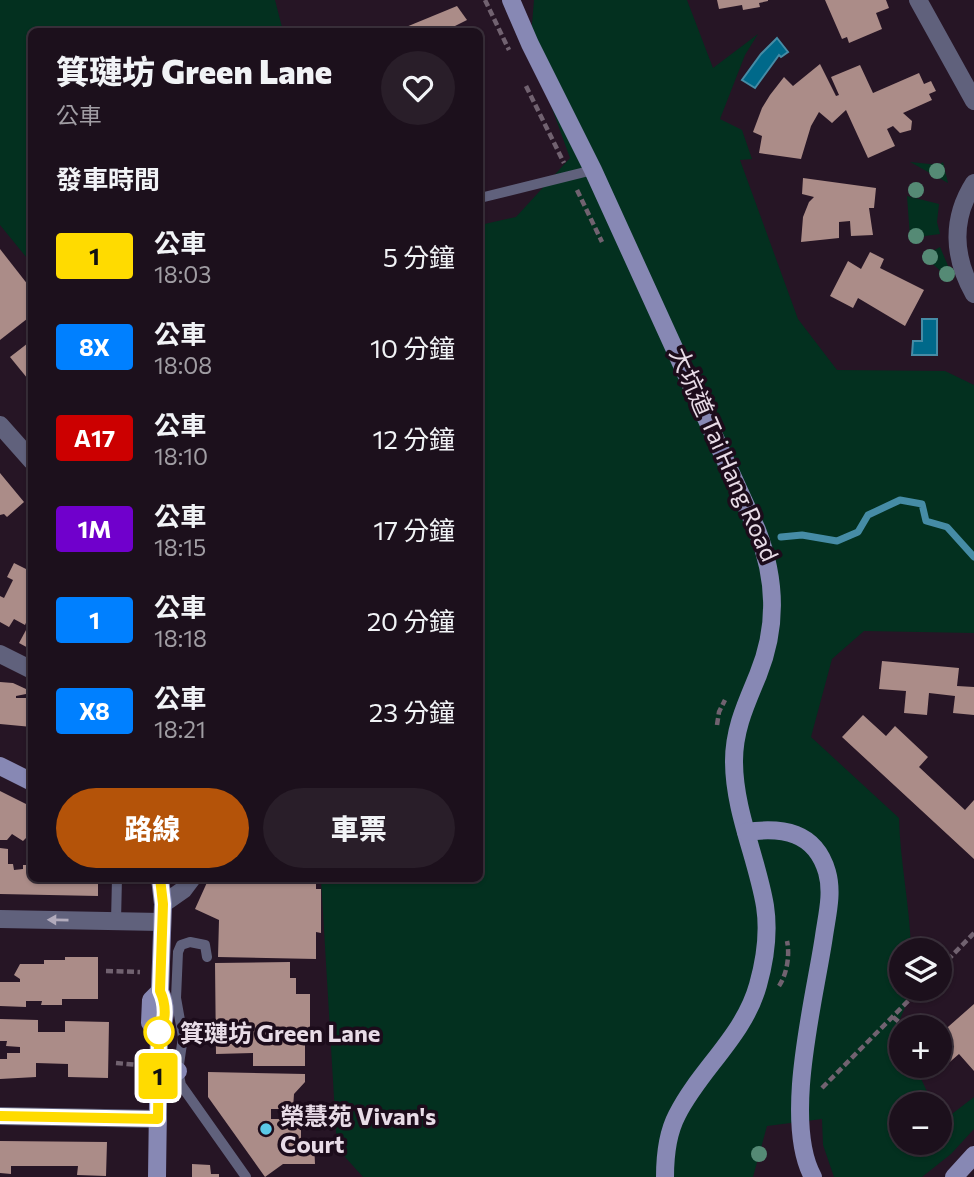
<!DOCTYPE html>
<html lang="zh-TW">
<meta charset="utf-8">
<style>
:root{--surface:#1c101c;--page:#291e29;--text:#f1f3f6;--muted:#a09da3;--line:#3a303b;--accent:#b45309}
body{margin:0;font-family:Commissioner,"Noto Sans TC",sans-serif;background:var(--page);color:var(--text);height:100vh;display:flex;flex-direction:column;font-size:26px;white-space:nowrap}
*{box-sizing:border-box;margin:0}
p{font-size:23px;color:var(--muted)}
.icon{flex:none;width:38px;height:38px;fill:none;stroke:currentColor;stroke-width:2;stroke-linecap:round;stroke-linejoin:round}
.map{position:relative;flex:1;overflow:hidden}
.drawer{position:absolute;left:28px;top:28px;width:455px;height:854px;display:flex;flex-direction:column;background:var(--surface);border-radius:10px;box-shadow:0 2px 5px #0004,0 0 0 2px var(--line)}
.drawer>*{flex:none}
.badge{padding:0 14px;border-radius:5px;font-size:24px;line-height:46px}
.buttons{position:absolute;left:889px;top:938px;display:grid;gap:14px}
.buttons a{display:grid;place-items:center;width:63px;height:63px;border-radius:50%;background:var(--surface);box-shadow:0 2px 5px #0004,0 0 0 2px var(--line);font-size:35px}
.map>.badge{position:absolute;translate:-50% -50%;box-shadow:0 0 0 4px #fff}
h2{padding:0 28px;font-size:26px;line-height:63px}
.round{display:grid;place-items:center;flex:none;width:74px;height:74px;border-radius:37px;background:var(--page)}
.overview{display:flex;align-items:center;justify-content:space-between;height:119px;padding:0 28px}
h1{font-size:33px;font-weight:800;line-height:52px}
.button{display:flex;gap:14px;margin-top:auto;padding:14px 28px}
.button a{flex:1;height:80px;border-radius:42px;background:var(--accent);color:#fff;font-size:28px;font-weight:800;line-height:80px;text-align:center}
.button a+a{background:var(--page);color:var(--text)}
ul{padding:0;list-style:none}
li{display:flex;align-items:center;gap:21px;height:91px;padding:0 28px}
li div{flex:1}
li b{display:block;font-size:26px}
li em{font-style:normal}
li .badge{min-width:77px;font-weight:700;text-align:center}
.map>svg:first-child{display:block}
.green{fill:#03301f}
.water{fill:#00698a;stroke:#468ca6;stroke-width:2}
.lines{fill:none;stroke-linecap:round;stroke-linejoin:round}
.stream{stroke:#468ca6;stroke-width:7}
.building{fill:#ab8c88}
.path{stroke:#716270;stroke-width:4.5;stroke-dasharray:7 3.5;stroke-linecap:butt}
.lane{stroke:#60617c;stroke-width:10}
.street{stroke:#60617c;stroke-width:18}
.secondary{stroke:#8788b4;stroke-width:18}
.tree{fill:#558a75}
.oneway{fill:#b2abbc}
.line-casing{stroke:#fff;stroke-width:16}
.line{stroke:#ffdb00;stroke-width:10}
.stop-dot{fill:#fff;stroke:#ffdb00;stroke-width:3.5}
.poi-dot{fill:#5bc8e6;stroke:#1c0c1b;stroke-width:2.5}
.labels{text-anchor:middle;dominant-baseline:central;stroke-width:7;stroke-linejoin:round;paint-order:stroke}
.street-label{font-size:24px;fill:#e8dce7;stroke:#1c0c1b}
.stop-label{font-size:24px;font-weight:bold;fill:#e8dce7;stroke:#1c0c1b;text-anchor:start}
.poi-label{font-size:24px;font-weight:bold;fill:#e8dce7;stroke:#1c0c1b;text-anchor:start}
</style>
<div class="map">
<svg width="974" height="1177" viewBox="0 0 974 1177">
<rect width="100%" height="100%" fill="#261525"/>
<g class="green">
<path d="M0 0H275L283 31 32 32 31 263 0 225Z"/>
<path d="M534 0H687L713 68 758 34 745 55 720 119 742 130 752 159 740 160 798 319 837 370 945 371 974 385V633L864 631 832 659 811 737 899 818C900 862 910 906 911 950H901V989H913L897 1026 901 1035V1066H915L933 1104H901V1143H940V1111L948 1117 974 1097V1129L951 1154 922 1177H834L823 1145 822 1119 767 1126 753 1177H363L337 1148 321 879 480 878V225L516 217 570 158 530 47Z"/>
<path d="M910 162 939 165 943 162 948 183Z"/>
<path d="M907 196 939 204 937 222 940 234 925 236 913 244 910 237Z"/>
<path d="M940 247 952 275 946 276 924 256Z"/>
</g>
<g class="water">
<path d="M777 38 788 52 781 57 779 55 755 88 742 80 761 54Z"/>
<path d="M922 319H937V355H912L913 341H922Z"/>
</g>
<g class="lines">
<path class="stream" d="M781 537 802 535 837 541 858 532 868 515 900 500 922 504 926 521 947 527 974 557"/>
</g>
<g class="building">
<path d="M717 0H768V1L759 3 760 7 743 10 742 5 719 9Z"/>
<path d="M825 0H886L889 8 876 13 882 29 849 43 847 37 842 39Z"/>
<path d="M457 6 467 20 443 32H408L406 27Z"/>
<path d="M820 64 836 96 839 95 831 77 860 65 873 93 919 73 924 84 931 81 936 91 929 94 932 100 903 113 912 121 911 130 900 133 893 126 887 129 895 146 868 158 846 110 832 123 819 112 811 126 801 159 759 153 762 136 753 132 762 108 770 95 784 77 793 86Z"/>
<path d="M803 178 876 188 874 208H869L873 235 851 236 850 221 839 222V238L801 242 803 217 809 202 814 197 802 194Z"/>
<path d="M0 249 32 290V315L0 340Z"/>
<path d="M870 252 884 259 880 268 924 290 905 326 858 298 853 308 830 296 848 261 861 269Z"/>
<path d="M32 340V384L10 357Z"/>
<path d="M0 473 24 502 7 517 4 514 0 515Z"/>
<path d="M14 563 32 572V603L26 615 29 616 25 625 14 619 9 627 0 622V596L4 598 13 580 7 577Z"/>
<path d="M32 619V650L19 643Z"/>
<path d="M882 661 959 668 957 686 974 687V715L953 713 955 696 929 693 927 715 904 713 906 691 879 689Z"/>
<path d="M0 682 13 683 26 689V694L16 696V698H32V727L0 724Z"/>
<path d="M863 715 886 736 895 726 912 742 928 757 919 767 965 810 974 800V859L842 737Z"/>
<path d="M0 791 32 807V839L27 837 23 841 12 834 7 840H0Z"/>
<path d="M0 848 8 849V864H13L14 870 23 869V865H32V878H98V896L0 894Z"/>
<path d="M209 878H316V889H321V933L316 932V959L218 957 219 920 195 909Z"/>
<path d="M65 957H98V999H62V1005H41L42 1001H26V1007L0 1006V982H20V979L14 975 20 964H44V960H65Z"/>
<path d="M290 962V978H296V994H310V1028H305V1066H253V1053L216 1054 215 963Z"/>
<path d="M974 1004V1071L959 1054 937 1073 931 1066H940V1034Z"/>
<path d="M0 1019 38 1020V1032H65V1021L109 1022 108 1078 68 1077V1064L36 1063V1077L0 1079V1059H7V1053H20V1047L6 1046 7 1041H0Z"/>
<path d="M208 1072 305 1074V1082L294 1094 293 1109H271V1119H301V1139L314 1142 315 1164H283L265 1177 208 1097Z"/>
<path d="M0 1141 107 1142 106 1176 77 1175 78 1166H11V1174L0 1173Z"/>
<path d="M192 1164 210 1165 211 1174H219V1177H192Z"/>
</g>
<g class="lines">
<g class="path">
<path d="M485 0 509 50"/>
<path d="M526 86 564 163"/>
<path d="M577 190 602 242"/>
<path d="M717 725 719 712 725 700"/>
<path d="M940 968 974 933"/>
<path d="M106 971 140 972"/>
<path d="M779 986C787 974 790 955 787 941"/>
<path d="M893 1017 905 1027"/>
<path d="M116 1063 138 1065"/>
<path d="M822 1088 920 989"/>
</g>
<g class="lane">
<path d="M480 198 593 170"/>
<path d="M116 921 117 878"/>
<path d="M207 957 205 945 190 942 181 945 178 952 176 998 183 1037 178 1071 181 1085 246 1177"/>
</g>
<g class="street">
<path d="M918 0 974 101"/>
<path d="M974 183C951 219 953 257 974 294"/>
<path d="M0 425 32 461"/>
<path d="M0 654 32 670"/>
<path d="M163 904 183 890 192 878"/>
<path d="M0 919 161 922"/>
<path d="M0 1116 158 1119"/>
</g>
<g class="secondary">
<path d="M511 0 530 44 593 170 757 530C776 579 778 626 758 675 746 704 734 729 734 761 734 811 757 858 765 906 769 932 765 960 758 985 744 1036 700 1069 677 1115 667 1134 665 1156 665 1177"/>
<path d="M0 766 32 782"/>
<path d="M746 832C782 827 815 831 827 872 833 893 827 915 824 936 815 998 782 1121 813 1177"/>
<path d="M159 1032 150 1023 151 1000 160 991"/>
<path d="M158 1070 178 1071"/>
<path d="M157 1177 159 1032C167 1020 166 1004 160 991L163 904 160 878"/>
<path d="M954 1177 974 1155"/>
</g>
</g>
<g class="tree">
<circle cx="937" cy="171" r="8"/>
<circle cx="916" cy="190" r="8"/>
<circle cx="916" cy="236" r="8"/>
<circle cx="930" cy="257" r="8"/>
<circle cx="947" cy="274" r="8"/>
<circle cx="759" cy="1154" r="8"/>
</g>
<defs><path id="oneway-solid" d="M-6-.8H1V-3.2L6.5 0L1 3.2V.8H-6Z" transform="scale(1.75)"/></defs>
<use class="oneway" href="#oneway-solid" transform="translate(58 920) rotate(-179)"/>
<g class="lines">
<defs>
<path id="line" d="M0 1116 158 1119 159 1032C167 1020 166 1004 160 991L163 904 160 878"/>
</defs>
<use href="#line" class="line-casing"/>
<use href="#line" class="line"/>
</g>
<circle class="stop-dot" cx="159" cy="1032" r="14"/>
<circle class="poi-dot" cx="266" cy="1129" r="7"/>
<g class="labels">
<g class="street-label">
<text transform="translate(725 454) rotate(66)">大坑道 Tai Hang Road</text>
</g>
<g class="stop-label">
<text x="180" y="1032">箕璉坊 Green Lane</text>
</g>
<g class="poi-label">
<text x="280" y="1115">榮慧苑 Vivan's<tspan x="280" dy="28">Court</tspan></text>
</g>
</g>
</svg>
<div class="buttons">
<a><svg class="icon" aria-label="layers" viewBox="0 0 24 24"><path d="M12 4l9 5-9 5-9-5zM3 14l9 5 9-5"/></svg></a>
<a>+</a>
<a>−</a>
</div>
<b class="badge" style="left:158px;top:1076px;background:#ffdb00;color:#111">1</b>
<section class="drawer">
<div class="overview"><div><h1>箕璉坊 Green Lane</h1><p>公車</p></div><a class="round"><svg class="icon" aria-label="heart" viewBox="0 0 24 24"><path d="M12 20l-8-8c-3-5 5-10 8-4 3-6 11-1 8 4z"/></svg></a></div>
<h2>發車時間</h2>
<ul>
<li><span class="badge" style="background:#ffdb00;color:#111">1</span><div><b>公車</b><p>18:03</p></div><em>5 分鐘</em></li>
<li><span class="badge" style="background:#0080ff;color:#fff">8X</span><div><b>公車</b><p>18:08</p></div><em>10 分鐘</em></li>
<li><span class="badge" style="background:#c00;color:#fff">A17</span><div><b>公車</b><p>18:10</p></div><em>12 分鐘</em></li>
<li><span class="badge" style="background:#7000cc;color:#fff">1M</span><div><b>公車</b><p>18:15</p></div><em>17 分鐘</em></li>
<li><span class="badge" style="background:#0080ff;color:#fff">1</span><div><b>公車</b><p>18:18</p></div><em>20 分鐘</em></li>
<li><span class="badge" style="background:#0080ff;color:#fff">X8</span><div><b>公車</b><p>18:21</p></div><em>23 分鐘</em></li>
</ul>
<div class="button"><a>路線</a><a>車票</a></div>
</section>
</div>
